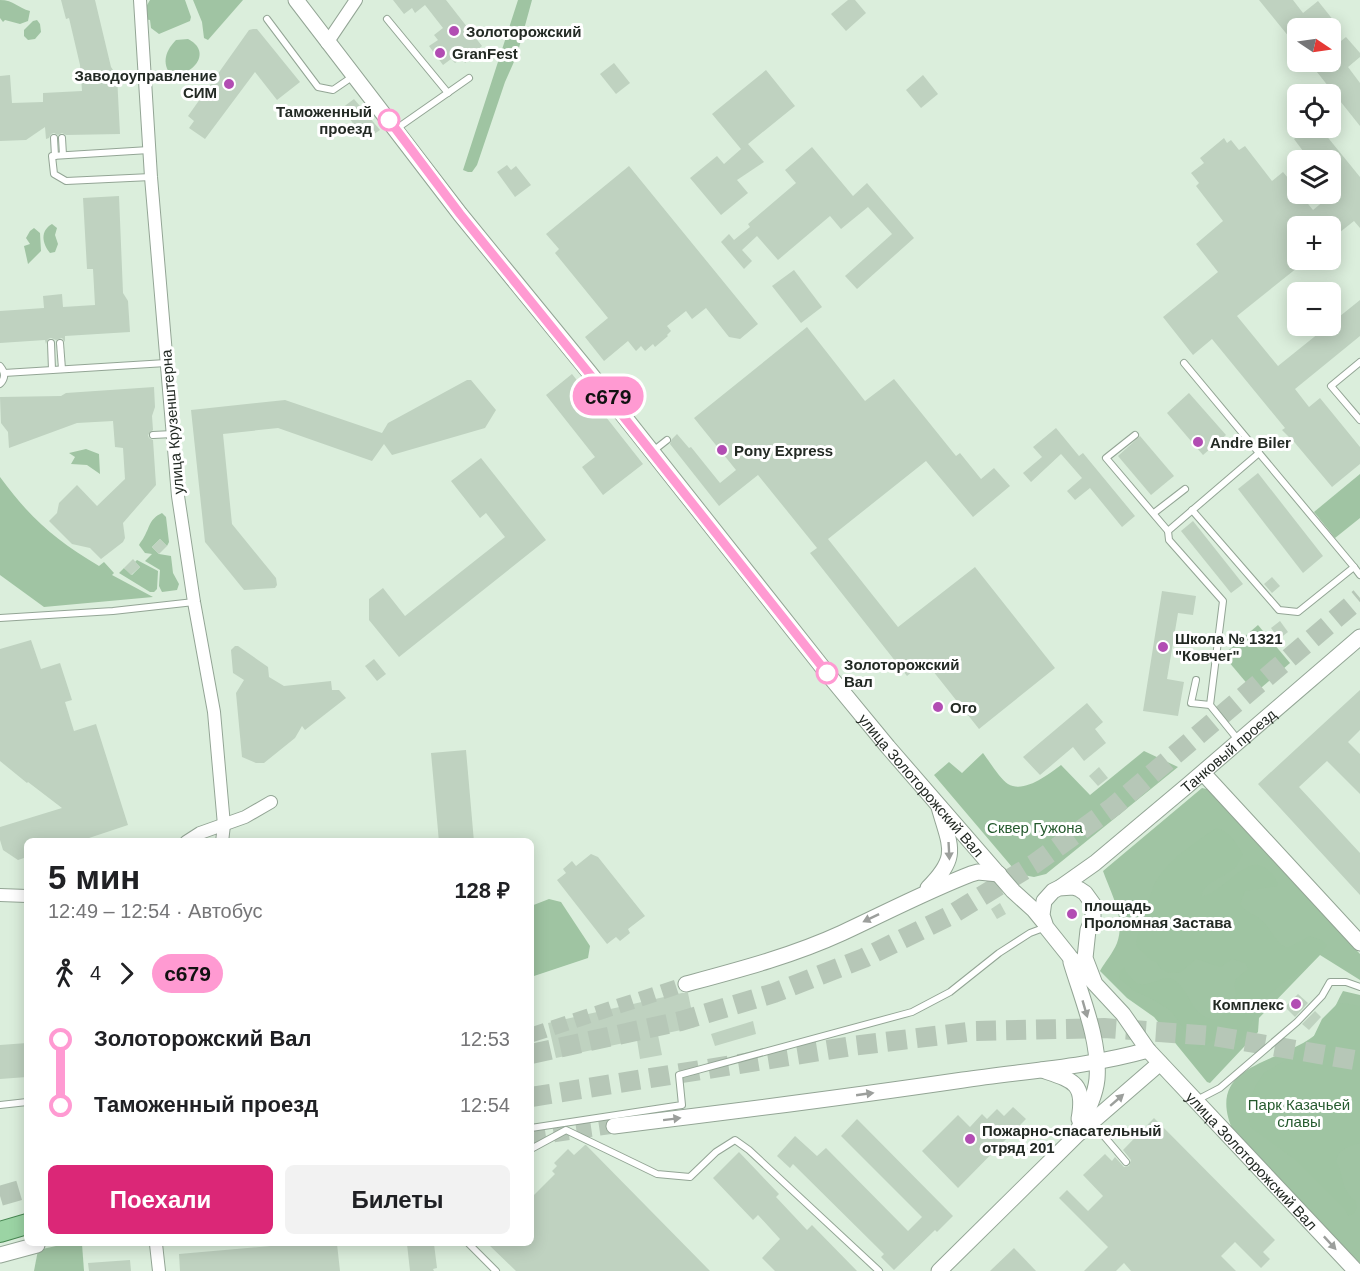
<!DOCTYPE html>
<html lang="ru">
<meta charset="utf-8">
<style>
:root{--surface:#fff;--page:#f2f2f2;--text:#202124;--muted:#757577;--accent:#db2777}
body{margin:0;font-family:Helvetica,sans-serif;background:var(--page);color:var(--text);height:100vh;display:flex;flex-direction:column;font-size:22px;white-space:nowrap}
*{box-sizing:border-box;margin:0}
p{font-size:20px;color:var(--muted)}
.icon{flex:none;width:33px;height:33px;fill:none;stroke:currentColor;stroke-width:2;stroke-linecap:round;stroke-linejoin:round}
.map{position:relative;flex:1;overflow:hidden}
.drawer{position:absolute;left:24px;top:838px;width:510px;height:408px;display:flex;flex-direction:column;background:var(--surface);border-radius:9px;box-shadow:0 3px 15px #0003}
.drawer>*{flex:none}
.badge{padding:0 12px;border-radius:20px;font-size:21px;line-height:39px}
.needle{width:39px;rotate:103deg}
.buttons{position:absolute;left:1287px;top:18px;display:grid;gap:12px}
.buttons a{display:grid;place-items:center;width:54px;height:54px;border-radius:9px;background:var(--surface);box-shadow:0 3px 15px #0003;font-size:30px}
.map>.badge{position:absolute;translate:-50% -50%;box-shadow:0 0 0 3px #fff}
.legs{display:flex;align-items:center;gap:9px;height:66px;padding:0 24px;font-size:20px}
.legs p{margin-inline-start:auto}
.overview{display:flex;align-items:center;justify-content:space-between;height:102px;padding:0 24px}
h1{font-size:33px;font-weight:600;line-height:45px}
.button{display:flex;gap:12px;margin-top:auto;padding:12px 24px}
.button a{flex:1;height:69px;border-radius:9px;background:var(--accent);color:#fff;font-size:24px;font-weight:600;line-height:69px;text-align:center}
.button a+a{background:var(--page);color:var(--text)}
ul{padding:0 24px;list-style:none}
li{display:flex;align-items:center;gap:21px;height:66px;font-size:22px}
li i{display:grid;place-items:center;width:9px;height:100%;margin:0 8px;background:currentColor}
li i::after{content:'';width:15px;height:15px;margin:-8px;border:4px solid;border-radius:50%;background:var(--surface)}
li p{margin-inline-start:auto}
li:first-child i{background:linear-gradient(#0000 50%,currentColor 0)}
li:last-child i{background:linear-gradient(currentColor 50%,#0000 0)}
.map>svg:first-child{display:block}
.green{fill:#a0c4a3}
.forest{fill:#9fc4a2}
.building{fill:#bfd2c0}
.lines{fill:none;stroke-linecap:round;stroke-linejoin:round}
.tertiary-tunnel{stroke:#b6c7b7;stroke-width:15;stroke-dasharray:15 8;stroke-linecap:butt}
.primary-tunnel{stroke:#b6c7b7;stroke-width:20;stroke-dasharray:20 10;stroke-linecap:butt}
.service-casing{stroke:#93a595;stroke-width:8}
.minor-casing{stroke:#93a595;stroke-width:14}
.tertiary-casing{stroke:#93a595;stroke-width:17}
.primary-casing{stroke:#468650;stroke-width:22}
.service{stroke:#fff;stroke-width:6}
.minor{stroke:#fff;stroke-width:12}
.tertiary{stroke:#fff;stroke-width:15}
.primary{stroke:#9bd4a4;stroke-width:20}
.oneway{fill:#9c9f9c}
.line-1-casing{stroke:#fff;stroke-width:14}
.line-1{stroke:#ff9ad2;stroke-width:9}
.poi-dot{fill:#b24db3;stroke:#fff;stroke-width:2}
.stop-1-dot{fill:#fff;stroke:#ff9ad2;stroke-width:3}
.labels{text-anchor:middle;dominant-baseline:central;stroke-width:6;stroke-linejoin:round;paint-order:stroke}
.poi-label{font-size:15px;font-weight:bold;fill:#232a24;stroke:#fff;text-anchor:start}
.stop-label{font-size:15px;font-weight:bold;fill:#232a24;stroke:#fff;text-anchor:end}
.street-label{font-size:15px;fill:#232a24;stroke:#fff}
.park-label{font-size:15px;fill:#255a2e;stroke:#fff}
</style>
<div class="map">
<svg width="1360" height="1271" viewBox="0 0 1360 1271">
<rect width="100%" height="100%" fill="#dbeedc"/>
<g class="green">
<path d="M0 0C14 0 18 8 30 11L28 21 20 24 5 20 3 22 0 18Z"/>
<path d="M150 0H185L191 17 190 21 159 34 151 28 150 20 143 19V12Z"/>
<path d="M193 0H243L208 40 204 38 202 22Z"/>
<path d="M37 20 40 24 41 32 35 39 28 40 24 36V30L33 21Z"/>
<path d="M188 39C213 52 193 76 171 75 161 63 166 50 176 40Z"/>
<path d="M52 224 57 228 55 235 58 244 55 252 50 253C42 243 40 231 52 224Z"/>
<path d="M34 228 40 233 41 251 28 264 24 246 30 244 26 238 30 231Z"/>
<path d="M86 449 99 454 100 474 87 465 71 464 75 457 69 453Z"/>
<path d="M1360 474V518L1335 538 1314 512Z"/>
<path d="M0 477C30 518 55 540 99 566L104 562 114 573 112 575 153 597 44 607 0 575Z"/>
<path d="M162 513 166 517 169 542 167 546 160 539 152 547 159 554 171 556 173 573 179 584 177 590 162 592 159 586 160 570 145 561 152 554 145 553 139 545C140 542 143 540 144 537 150 527 149 519 162 513Z"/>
<path d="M137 560 158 571 157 589 154 592H150L119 573 124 568 132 575 140 567 135 562Z"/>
<path d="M1258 625 1290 663 1255 693 1223 655Z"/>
<path d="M1144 751 1178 767 1046 874 1034 877 1018 874 934 775 949 762 962 773 983 753C989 761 1001 780 1008 784 1024 794 1049 774 1061 765L1090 795Z"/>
<path d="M1202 788 1207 789 1360 954V980L1320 955 1259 1018 1258 1032 1210 1083 1207 1082 1154 1017 1127 998 1100 971C1105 962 1113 953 1117 943 1126 918 1111 894 1103 871Z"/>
<path d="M1343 991 1360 995V1263L1235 1135C1199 1061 1284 1065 1320 1031 1330 1022 1336 1003 1343 991Z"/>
<path d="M65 1244H82L84 1271H34L38 1250Z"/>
</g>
<g class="forest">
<path d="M518 0H532L517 55 505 82 477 165 472 172H468L463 170Z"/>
<path d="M1216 828C1229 831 1237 843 1243 855 1240 859 1238 864 1235 868 1224 878 1204 881 1201 897 1220 892 1233 873 1250 866 1256 863 1264 866 1268 870 1274 875 1277 880 1278 886L1245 891 1240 904C1246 912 1252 913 1260 919 1271 927 1274 942 1287 948L1310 936 1322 940 1327 945C1313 969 1278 981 1261 1004 1252 1016 1252 1035 1236 1041 1214 1033 1216 1041 1198 1048L1170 1010 1152 999 1134 991 1119 978 1120 971 1124 967C1143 1006 1160 965 1178 983 1192 996 1192 1018 1217 1020L1226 1012 1236 995C1233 977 1235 980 1248 969L1245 963 1232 959 1221 967 1196 959 1180 973 1167 972 1161 969 1157 963 1151 960 1137 947C1135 936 1142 927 1145 916 1147 909 1148 901 1151 893 1160 864 1192 845 1216 828Z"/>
<path d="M549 899 561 902 590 946 588 958 531 977V906Z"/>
<path d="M1343 1003 1360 1006V1143C1349 1147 1339 1148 1336 1161 1344 1174 1340 1191 1356 1201L1357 1208 1354 1214 1348 1216 1345 1210 1293 1158 1251 1128 1246 1110 1256 1085 1264 1073 1294 1055 1312 1040 1322 1019 1337 1004Z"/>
</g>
<g class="building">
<path d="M61 0H95L111 67 117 76 120 134 66 135 62 133 58 135 54 133 51 134 49 138 46 139 45 127 26 140 0 141V76L10 75 12 103 43 102V93L82 91 80 65 69 18 66 19Z"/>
<path d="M393 0H446L482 46 475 52 477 54 465 63 462 58 455 63 451 59 443 65 429 46 438 40 434 35 443 28 425 5 415 13 412 8 404 14Z"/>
<path d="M848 0H855L866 13 846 31 831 14Z"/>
<path d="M1259 0H1293L1303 13 1318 1 1334 21 1324 28H1298V48Z"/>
<path d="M253 29H257L300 82 277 100 255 72 205 139 189 128 194 121 188 116 249 30Z"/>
<path d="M1346 37 1360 53V57L1348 67 1360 83V126L1309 62H1330V50Z"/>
<path d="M614 63 630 83 616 94 600 74Z"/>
<path d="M766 70 795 106 748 144 764 162 737 180 748 193 721 215 690 178 717 156 724 164 741 149 712 114Z"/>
<path d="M923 75 938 94 921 108 906 90Z"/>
<path d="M354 99 380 130 365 140 342 108Z"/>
<path d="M1309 128H1312L1320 138 1325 134 1360 177V228L1354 221 1330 240V226H1298V260H1307L1237 316 1278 366 1360 300V336L1295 389 1309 407 1320 398 1360 447V464L1332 487 1290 437H1289L1282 430 1285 428 1212 339 1193 355 1163 317 1218 272 1196 244 1223 221 1196 186 1199 183 1191 173 1204 163 1200 158 1224 138 1227 143 1231 140 1239 150 1245 146 1272 181 1283 172 1298 190V194H1300L1313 210 1330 196V160H1306L1300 153 1303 151 1294 139Z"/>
<path d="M812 147 853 196 867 183 914 238 857 289 845 276 892 234 868 207 841 229 830 216 778 260 757 236 742 250 752 261 744 269 721 242 729 234 734 240 750 227 748 224 796 183 785 170Z"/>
<path d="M507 165 511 170 516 166 531 185 515 197 497 172Z"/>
<path d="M629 166 758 324 740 339 729 337 706 308 692 319 686 311 667 326 671 331 667 335 668 336 655 347 653 344 645 351 641 346 636 351 628 341 604 361 585 337 608 318 555 253 559 249 546 234Z"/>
<path d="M119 196 123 293 128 301 130 332 65 336V342L62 338 56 340 51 338 48 339 46 344 45 340 0 343V311L44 308 43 296 62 294 63 307 95 305 93 269H87L83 198Z"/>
<path d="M794 270 822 307 801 323 772 286Z"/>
<path d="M807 327 865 401 894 379 956 456 960 453 981 479 994 468 1010 486 973 517 926 461 828 539 898 627 975 567 1055 668 979 729 925 661 907 676 810 553 817 548 758 475 719 506 670 444 672 439 677 434 689 448 691 447 720 483 736 470 694 418Z"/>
<path d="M572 374 643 464 603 495 582 467 595 457 546 395Z"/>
<path d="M467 380H471L496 410 485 428 392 455 384 444 372 461 278 428 223 434 232 524 276 578 277 585 275 588 244 590 205 542 191 410 285 400 382 433 388 423Z"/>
<path d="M154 387 155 407 152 416 153 430 148 435 149 438 153 440 156 485 123 523 125 538 123 542 101 559 90 548 72 544 49 521 57 513 59 503 77 485 97 506 125 479 123 448 115 447 113 421 77 423 9 448 8 432 1 423 0 397 61 396 66 393Z"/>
<path d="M1189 393 1226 435 1203 455 1167 413Z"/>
<path d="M1056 428 1079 456 1083 453 1135 516 1122 527 1090 488 1075 500 1067 491 1082 478 1061 454 1031 482 1023 473 1042 457 1033 447Z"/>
<path d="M1140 436 1174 476 1151 495 1118 456Z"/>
<path d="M481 458 546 540 399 657 369 620V599L383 588 405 616 505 537 486 513 480 518 451 481Z"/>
<path d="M1258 473 1323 556 1303 573 1238 489Z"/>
<path d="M1193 521 1243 584 1231 593 1181 531Z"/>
<path d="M160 539 167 546 159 554 152 547Z"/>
<path d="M133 559 140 567 131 575 124 568Z"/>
<path d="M1272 577 1280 586 1272 593 1264 584Z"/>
<path d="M1162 591 1196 596 1193 615 1178 613 1167 679 1184 682 1178 716 1143 711Z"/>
<path d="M1280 621 1288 632 1279 639 1271 628Z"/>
<path d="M31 640 41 669 60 663 72 700 65 702 74 731 96 724 128 825 77 842H27V857L18 860 3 850 0 840V827L62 808 28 782 27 783 0 761V649Z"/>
<path d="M235 646H238L268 667 269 677 284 686 331 681 332 690H339L346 698 305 730 302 726 295 738 264 763H256L242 757 236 693 244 680 233 673 231 650Z"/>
<path d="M374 659 386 674 377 681 365 666Z"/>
<path d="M1360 690V730L1348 742 1360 754V794L1327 761 1299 787 1360 853V895L1258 784Z"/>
<path d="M1087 703 1103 722 1095 729 1106 743 1084 761 1073 747 1040 775 1023 757Z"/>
<path d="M466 750 474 842H439L431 753Z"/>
<path d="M1099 767 1108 778 1098 786 1089 776Z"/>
<path d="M591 854 598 857 645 916 628 929 630 933 620 941 616 937 607 944 557 880 566 873 563 869 572 861 576 866Z"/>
<path d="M1000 903 1006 914 997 919 991 909Z"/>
<path d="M682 993H688L695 1027 658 1035 662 1055 640 1059 637 1040 556 1058 548 1023Z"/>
<path d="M1298 994 1308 1003 1295 1017 1285 1007Z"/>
<path d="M1315 1011 1321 1017 1309 1030 1302 1024Z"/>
<path d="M753 1021 756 1034 715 1046 711 1034Z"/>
<path d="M27 1043V1077L0 1079V1045Z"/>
<path d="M1013 1107 1026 1119 958 1188 922 1151 958 1115 970 1127 982 1114 987 1119 997 1109 1004 1116Z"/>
<path d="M1154 1118 1275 1240 1263 1252 1270 1259 1261 1268 1235 1242 1221 1256 1236 1271H1131L1124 1263 1116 1271H1084L1108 1247 1059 1198 1067 1190 1088 1211 1103 1196 1083 1175 1105 1154 1112 1161 1115 1157 1124 1167 1129 1166 1131 1160 1123 1150Z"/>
<path d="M857 1119 953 1216 937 1232 935 1230 894 1270 881 1257 884 1254 793 1164 790 1168 777 1156 795 1136 817 1156 826 1148 908 1231 922 1217 841 1136Z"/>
<path d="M585 1145H586L710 1271H516L488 1244H531V1198L555 1174 552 1171 557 1166 554 1163 568 1149 574 1155Z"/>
<path d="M739 1152 779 1194 776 1197 807 1230 812 1225 857 1271H775L762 1258 780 1239 758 1215 753 1220 713 1178Z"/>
<path d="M293 1244H337L340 1271H180L179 1254Z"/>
<path d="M407 1244H434L437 1268 433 1269 434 1271H410Z"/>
<path d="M1014 1248 1036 1271H990Z"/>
<path d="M130 1260 131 1271H89L88 1263Z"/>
</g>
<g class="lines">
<g class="tertiary-tunnel">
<path d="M531 1035 686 984"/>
<path d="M531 1138 614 1126"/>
</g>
<g class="primary-tunnel">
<path d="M531 1054 681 1021 774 993 864 958 951 915 1034 864 1113 807 1360 598"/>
<path d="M531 1097 852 1046 976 1031 1104 1028 1214 1036 1360 1061"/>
<path d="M0 1196 27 1188"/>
</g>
<defs>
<g id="service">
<path d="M267 19 318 87 333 90 352 77"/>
<path d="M387 19 448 93"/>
<path d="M396 129 469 78"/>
<path d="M54 138 55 156"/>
<path d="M62 138 63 155"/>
<path d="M149 150 52 156 54 174 66 181 151 177"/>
<path d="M51 343 52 370"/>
<path d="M60 343 62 369"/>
<path d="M1360 362 1331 386 1360 420"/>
<path d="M1184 363 1354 567"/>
<path d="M0 366C5 372 6 378 0 384"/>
<path d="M4 373 166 363"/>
<path d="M153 435 173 434"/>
<path d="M1135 435 1106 458 1168 531"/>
<path d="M653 451 667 440"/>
<path d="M1192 510 1279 610 1298 612 1354 567 1360 575"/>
<path d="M1154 513 1185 489"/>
<path d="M0 618 113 611 194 602"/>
<path d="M1196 680 1191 703 1210 705"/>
<path d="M1239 741 1210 705 1223 601 1169 540 1168 531 1259 453"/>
<path d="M1195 1101 1220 1088 1297 1022 1322 996 1330 982H1346L1360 987"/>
<path d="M0 1105 27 1102"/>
<path d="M1092 1122 1126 1162"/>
<path d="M531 1128 682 1105 679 1075 912 1012 950 992 999 953 1030 933 1046 927"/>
<path d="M531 1149 566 1130 657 1174 690 1177 716 1152 735 1140 749 1150 879 1271"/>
<path d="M469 1244 496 1271"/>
</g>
<g id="minor">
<path d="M140 0 151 177 178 496 194 602 214 712 224 825 222 842"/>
<path d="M327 43 356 0"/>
<path d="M186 842 200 833 245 817 271 802"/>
<path d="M0 895 27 896"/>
<path d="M156 1244 159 1271"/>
</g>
<g id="tertiary">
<path id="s1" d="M296 0 460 214 589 372 827 673 888 747 1013 891 1034 910 1043 921"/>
<path d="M1203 773 1360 943"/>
<path id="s2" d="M1061 887 1095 863 1188 785 1360 637"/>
<path d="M928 888C960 856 950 847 939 807"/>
<path d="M1071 962C1082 999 1100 1040 1097 1079 1095 1098 1085 1115 1077 1132"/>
<path d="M686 984C738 970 792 956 842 933 885 913 927 891 971 874L978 872 999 874"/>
<path id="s3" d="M1095 984 1085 958 1088 930 1093 918V904L1085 893 1079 889 1073 887 1059 888 1053 891 1044 901 1042 915 1046 927 1070 957 1123 1014 1148 1050 1356 1271"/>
<path d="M1042 1070C1072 1080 1086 1082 1079 1119"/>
<path d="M614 1126C730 1112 847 1097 963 1080 1024 1071 1088 1067 1148 1050"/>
<path d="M0 1255 37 1245"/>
<path d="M939 1271 1078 1134 1160 1063"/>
</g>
<path id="primary" d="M0 1232 27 1224"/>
</defs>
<use href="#service" class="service-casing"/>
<use href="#minor" class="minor-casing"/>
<use href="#tertiary" class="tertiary-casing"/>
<use href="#primary" class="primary-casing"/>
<use href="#service" class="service"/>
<use href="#minor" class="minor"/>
<use href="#tertiary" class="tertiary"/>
<use href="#primary" class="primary"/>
</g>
<defs><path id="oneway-solid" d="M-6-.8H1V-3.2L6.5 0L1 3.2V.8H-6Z" transform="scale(1.5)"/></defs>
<g class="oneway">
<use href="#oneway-solid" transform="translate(949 851) rotate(87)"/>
<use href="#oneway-solid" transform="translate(871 918) rotate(154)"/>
<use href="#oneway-solid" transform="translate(1085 1009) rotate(74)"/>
<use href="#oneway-solid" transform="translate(865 1094) rotate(-8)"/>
<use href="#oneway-solid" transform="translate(1117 1100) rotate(-41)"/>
<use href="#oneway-solid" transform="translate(672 1119) rotate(-7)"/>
<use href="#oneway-solid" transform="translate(1330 1243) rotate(47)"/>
</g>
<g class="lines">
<defs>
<path id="line-1" d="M389 120 460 214 588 372 827 673"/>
</defs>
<use href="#line-1" class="line-1-casing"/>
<use href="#line-1" class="line-1"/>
</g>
<g class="poi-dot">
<circle cx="454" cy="31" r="6"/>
<circle cx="440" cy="53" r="6"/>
<circle cx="229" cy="84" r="6"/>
<circle cx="1198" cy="442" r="6"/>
<circle cx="722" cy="450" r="6"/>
<circle cx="1163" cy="647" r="6"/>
<circle cx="938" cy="707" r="6"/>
<circle cx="1072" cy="914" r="6"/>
<circle cx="1296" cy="1004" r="6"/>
<circle cx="970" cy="1139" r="6"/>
</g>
<g class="stop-1-dot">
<circle cx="389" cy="120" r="10"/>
<circle cx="827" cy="673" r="10"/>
</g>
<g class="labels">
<g class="poi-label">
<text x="466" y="31">Золоторожский</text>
<text x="452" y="53">GranFest</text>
<text x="217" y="75" text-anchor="end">Заводоуправление<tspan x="217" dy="17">СИМ</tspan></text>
<text x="1210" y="442">Andre Biler</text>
<text x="734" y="450">Pony Express</text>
<text x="1175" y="638">Школа № 1321<tspan x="1175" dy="17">"Ковчег"</tspan></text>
<text x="950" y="707">Ого</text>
<text x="1084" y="905">площадь<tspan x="1084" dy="17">Проломная Застава</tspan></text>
<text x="1284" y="1004" text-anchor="end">Комплекс</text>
<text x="982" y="1130">Пожарно-спасательный<tspan x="982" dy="17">отряд 201</tspan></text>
</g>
<g class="stop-label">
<text x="372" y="111">Таможенный<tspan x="372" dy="17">проезд</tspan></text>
<text x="844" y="664" text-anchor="start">Золоторожский<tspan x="844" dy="17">Вал</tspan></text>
</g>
<g class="street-label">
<text transform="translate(172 422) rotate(-95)">улица Крузенштерна</text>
<text stroke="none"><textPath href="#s2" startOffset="216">Танковый проезд</textPath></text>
<text stroke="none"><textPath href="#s1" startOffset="1004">улица Золоторожский Вал</textPath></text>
<text stroke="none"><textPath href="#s3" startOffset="483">улица Золоторожский Вал</textPath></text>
</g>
<g class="park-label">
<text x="1035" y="827">Сквер Гужона</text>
<text x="1299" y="1104">Парк Казачьей<tspan x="1299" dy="17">славы</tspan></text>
</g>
</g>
</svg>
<div class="buttons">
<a><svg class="needle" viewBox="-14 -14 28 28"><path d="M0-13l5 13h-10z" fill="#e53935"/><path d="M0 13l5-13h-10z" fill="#757577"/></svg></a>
<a><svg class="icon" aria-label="locate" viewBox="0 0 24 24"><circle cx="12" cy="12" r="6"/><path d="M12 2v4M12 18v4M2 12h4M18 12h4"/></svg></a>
<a><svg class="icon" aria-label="layers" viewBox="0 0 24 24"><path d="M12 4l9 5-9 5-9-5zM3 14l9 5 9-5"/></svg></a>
<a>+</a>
<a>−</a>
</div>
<b class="badge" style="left:608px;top:396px;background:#ff9ad2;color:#111">с679</b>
<section class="drawer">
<div class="overview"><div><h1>5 мин</h1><p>12:49 – 12:54 · Автобус</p></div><b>128 ₽</b></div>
<div class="legs"><svg class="icon" aria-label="walk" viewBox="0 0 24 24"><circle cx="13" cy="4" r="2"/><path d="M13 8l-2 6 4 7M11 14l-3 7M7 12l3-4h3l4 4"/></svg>4<svg class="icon" aria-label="forward" viewBox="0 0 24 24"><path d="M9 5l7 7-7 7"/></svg><b class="badge" style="background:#ff9ad2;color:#111">с679</b></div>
<ul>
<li><i style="color:#ff9ad2"></i><b>Золоторожский Вал</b><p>12:53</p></li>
<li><i style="color:#ff9ad2"></i><b>Таможенный проезд</b><p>12:54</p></li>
</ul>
<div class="button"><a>Поехали</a><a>Билеты</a></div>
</section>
</div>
